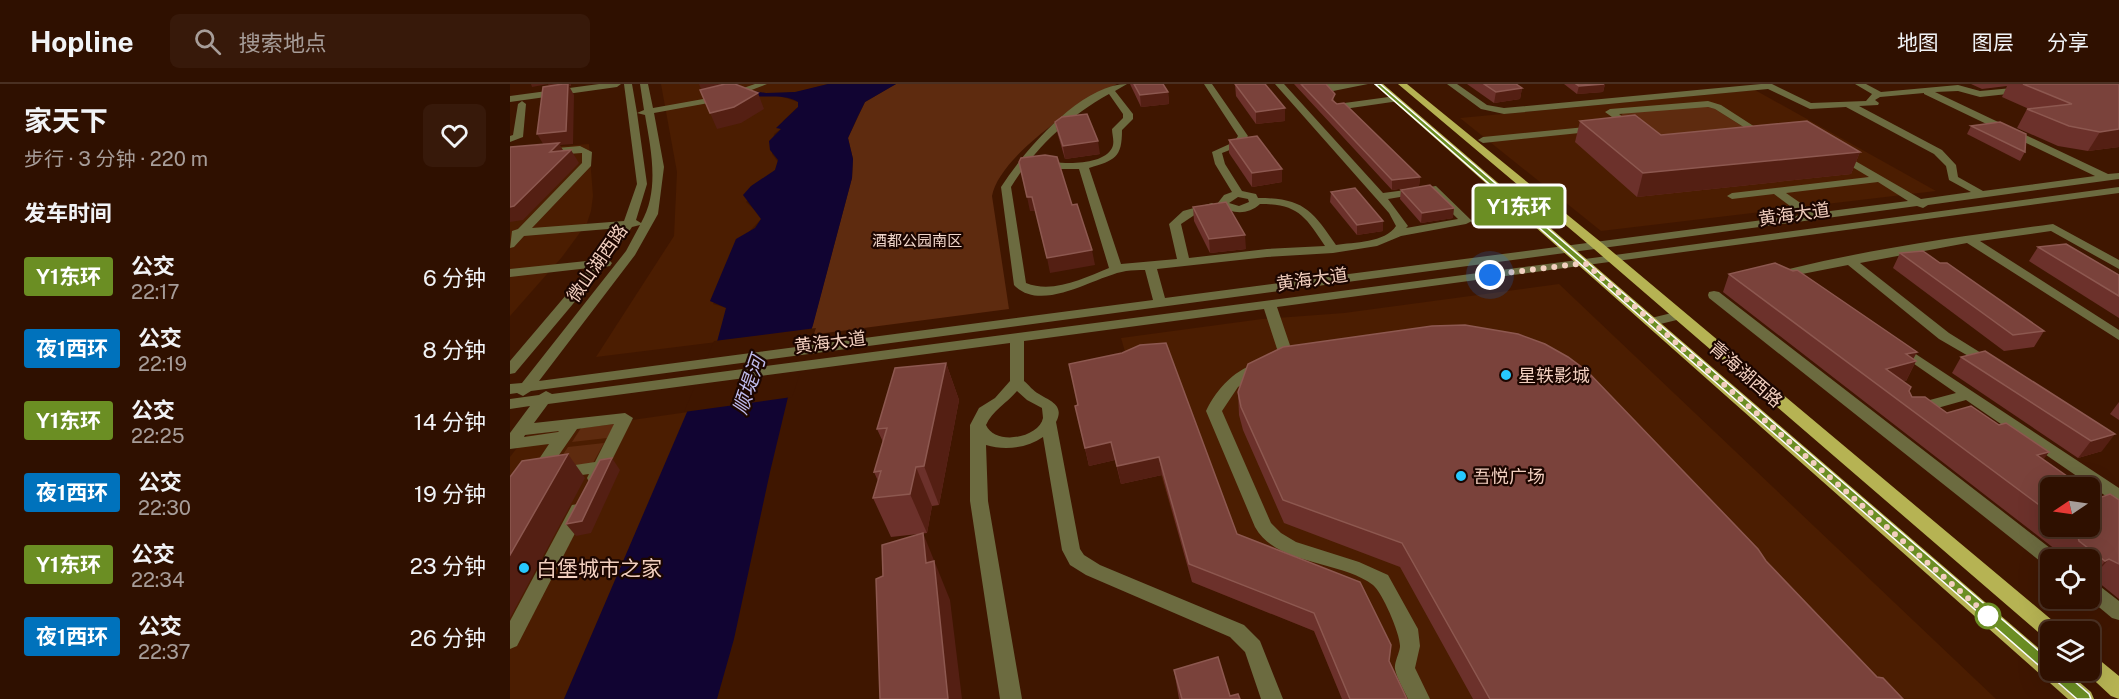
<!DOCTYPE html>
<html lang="zh">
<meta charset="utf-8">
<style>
:root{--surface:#2f1000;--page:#37190a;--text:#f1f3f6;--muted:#a79d99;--line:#4a3022}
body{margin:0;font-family:"Public Sans","Noto Sans SC",sans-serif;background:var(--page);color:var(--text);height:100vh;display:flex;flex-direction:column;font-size:22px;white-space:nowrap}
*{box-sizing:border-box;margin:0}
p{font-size:20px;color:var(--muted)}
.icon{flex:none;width:33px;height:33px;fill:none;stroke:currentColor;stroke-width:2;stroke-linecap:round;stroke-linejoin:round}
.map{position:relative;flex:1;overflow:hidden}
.side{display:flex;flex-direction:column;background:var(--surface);width:510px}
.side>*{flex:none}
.badge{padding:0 12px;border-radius:4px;font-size:21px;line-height:39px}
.needle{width:39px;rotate:257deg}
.tools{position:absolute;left:1530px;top:393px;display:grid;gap:12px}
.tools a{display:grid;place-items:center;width:60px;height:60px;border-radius:9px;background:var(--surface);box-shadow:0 6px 24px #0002,0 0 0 2px var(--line);font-size:30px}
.you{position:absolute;width:30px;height:30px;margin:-15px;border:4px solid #fff;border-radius:50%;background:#1a73e8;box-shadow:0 0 0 9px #1a73e833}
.map>.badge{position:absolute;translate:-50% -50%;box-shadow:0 0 0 3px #fff}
h2{padding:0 24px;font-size:22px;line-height:54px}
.round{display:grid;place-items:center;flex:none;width:63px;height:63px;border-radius:9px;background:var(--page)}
.head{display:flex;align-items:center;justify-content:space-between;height:102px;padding:0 24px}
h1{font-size:28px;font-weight:700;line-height:45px}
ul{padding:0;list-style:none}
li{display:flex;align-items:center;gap:18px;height:72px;padding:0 24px}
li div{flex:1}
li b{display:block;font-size:22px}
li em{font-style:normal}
li .badge{min-width:66px;font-weight:700;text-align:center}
header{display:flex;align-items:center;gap:36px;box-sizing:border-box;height:84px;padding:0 30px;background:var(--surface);border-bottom:2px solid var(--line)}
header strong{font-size:28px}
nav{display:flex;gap:33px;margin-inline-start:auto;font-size:21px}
.search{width:420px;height:54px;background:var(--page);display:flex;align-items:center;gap:15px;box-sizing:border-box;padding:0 21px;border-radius:9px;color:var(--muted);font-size:22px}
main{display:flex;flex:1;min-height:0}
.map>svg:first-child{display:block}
.built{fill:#4b1d01}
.green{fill:#5e2b0f}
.water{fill:#110432}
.pier{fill:#3f1600}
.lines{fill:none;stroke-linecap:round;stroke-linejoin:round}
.minor{fill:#6c6b40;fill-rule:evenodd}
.major{fill:#b6b353;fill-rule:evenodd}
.wall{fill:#6c312b}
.shaded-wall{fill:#541f13}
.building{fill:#7a423b;stroke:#8d5850;stroke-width:1.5}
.line{fill:#6b8e23;stroke:#fff;stroke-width:1.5}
.walk{stroke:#f2cfbf;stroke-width:6;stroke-dasharray:0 10.8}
.poi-dot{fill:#27c8fe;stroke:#1c0600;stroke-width:2}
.stop-dot{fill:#fff;stroke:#6b8e23;stroke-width:3}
.labels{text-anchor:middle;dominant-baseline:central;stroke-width:4.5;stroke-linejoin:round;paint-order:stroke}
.far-park-label{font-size:15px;fill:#f1d7cb;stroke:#1c0600}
.street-label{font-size:18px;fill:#f2cfbf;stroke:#1c0600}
.poi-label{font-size:18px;fill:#f2cfbf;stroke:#1c0600;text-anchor:start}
.water-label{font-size:20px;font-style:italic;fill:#bebbec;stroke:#1c0600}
.near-poi-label{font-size:21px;fill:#f2cfbf;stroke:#1c0600;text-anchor:start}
</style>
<header>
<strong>Hopline</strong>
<div class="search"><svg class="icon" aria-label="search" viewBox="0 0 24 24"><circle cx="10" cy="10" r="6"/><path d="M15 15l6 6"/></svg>搜索地点</div>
<nav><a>地图</a><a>图层</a><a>分享</a></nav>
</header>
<main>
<section class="side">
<div class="head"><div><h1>家天下</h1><p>步行 · 3 分钟 · 220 m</p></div><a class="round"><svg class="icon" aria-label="heart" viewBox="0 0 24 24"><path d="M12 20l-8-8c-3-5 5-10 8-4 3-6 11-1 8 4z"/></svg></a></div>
<h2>发车时间</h2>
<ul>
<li><span class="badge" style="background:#6b8e23;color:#fff">Y1东环</span><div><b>公交</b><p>22:17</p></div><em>6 分钟</em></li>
<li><span class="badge" style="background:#0072bc;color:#fff">夜1西环</span><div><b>公交</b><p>22:19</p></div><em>8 分钟</em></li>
<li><span class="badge" style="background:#6b8e23;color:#fff">Y1东环</span><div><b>公交</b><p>22:25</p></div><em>14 分钟</em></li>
<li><span class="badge" style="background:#0072bc;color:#fff">夜1西环</span><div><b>公交</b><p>22:30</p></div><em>19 分钟</em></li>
<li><span class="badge" style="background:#6b8e23;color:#fff">Y1东环</span><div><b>公交</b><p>22:34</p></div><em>23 分钟</em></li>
<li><span class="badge" style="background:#0072bc;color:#fff">夜1西环</span><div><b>公交</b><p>22:37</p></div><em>26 分钟</em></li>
</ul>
</section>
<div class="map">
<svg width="1609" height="615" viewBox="0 0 1609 615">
<rect width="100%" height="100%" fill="#3f1600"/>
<g class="built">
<path d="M151 0H318L287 8H278L273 13 288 18V23L273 37 272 44 264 50 262 70 268 78 265 86 236 118 249 130 251 135 239 148 203 220 217 224 207 258 86 273 164 152 167 88Z"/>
<path d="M1245 6 1426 107 1091 147 950 34Z"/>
<path d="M79 60 83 112 81 127 77 139 52 173 0 232V66Z"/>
<path d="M1049 200 1486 615H832L804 547 682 498 611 254 752 235 834 229Z"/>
<path d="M178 328 54 615H0V373L17 351Z"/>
</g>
<g class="green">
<path d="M386 0H607C572 17 489 72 482 112L499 225 300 251 342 94 343 75 338 54 355 18Z"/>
<path d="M1194 22 1205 25 1241 48 1158 61 1111 32 1113 29Z"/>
<path d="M105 340 97 354 62 358 71 344Z"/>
<path d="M94 359 83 379 44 384 58 363Z"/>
</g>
<path class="water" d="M218 0H227L237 6 256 9 285 8 318 0H386L355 18 348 32 338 54 343 75 342 94 303 241 278 313 260 388 224 555 207 615H54L207 258 216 224 200 217 226 155 245 144 251 135 233 111 241 102 265 86 268 76 260 66 259 57 271 45 266 44 288 23V18C272 9 256 15 240 11 232 9 225 3 218 0Z"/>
<path class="pier" d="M306 244 282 313 174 328 204 257Z"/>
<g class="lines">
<g class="minor">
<path d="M89 0H111L107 3 0 18V12Z"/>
<path d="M114 0H122L127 29 134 26 130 0H138L143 24 210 12 245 0H257L215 16 144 29 154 83 148 130 125 171 29 297 643 216 635 186C629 186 622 186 616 187 585 192 532 230 504 201L491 103C514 67 571 0 617 0L605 7 623 30V35L612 46C612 74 605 76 579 84L611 180 667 175 659 140 673 127 702 119 708 122 706 124 686 130 671 140 679 174 757 165 815 162C795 132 788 120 750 120 738 131 723 130 709 122L707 120 714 111 722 108 705 80 702 68 724 58 728 52 694 0H702L738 52 730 62 712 69 715 80 732 107 746 110 748 114C793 114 802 126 826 161 844 158 875 159 886 142L879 129 765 0H774L873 109 926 102 962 137 956 140 891 152 867 162 823 169 757 173 647 185 655 214 1292 131 1264 110 1222 115 1217 112 1222 109 1359 93 1324 72 1323 70 1328 67 1411 115 1461 108 1439 96 1436 82 1424 70 1336 23 1300 25 1258 5 994 30 971 25 937 0H947L977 21 994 24 1251 0H1262L1301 19 1356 17 1362 10 1345 0H1356L1371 8 1448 1 1470 7 1513 3 1517 6 1516 8 1470 13 1448 7 1425 8 1598 90 1609 89V95L1418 121 1413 124 1407 122 21 307 13 312 7 309 0 310V300L12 299 116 167 130 141 122 143 99 176 102 179 100 182 94 183 5 289 0 290V277L79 184 0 193V185L86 176 110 144 14 152 4 163 0 164 2 147 8 145 72 79V69L0 74V68L70 62 82 68 81 82 22 144 114 137 127 100ZM1414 9V10L1585 92 1473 107 1448 93 1446 81 1432 66 1349 22 1368 21 1369 19 1365 16 1370 13ZM599 10 613 30V34L602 45C602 51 605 58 602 64 592 83 548 80 531 76L526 79 541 85H569L599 184C574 194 543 210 516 199L501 103C526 63 558 33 599 10ZM127 29 135 31C141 66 150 106 131 139L126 136 137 100ZM1368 98 1398 117 1305 129 1276 109ZM920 108 948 135 896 144 898 142 878 115ZM728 113 738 115 739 118 729 122 719 119Z"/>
<path d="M815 0H858L823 7Z"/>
<path d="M886 12 890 15 889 17 827 26 823 23 827 20Z"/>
<path d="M12 17 16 20 13 53 0 58V52L3 51 8 20Z"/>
<path d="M1198 17 1211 21 1259 52 1251 54 1205 25 1198 23 1109 30 1126 43 1128 45 1123 48 1095 28 1100 25Z"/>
<path d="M1086 42 1091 45 1089 47 973 59 968 56 973 53Z"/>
<path d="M1609 103V109L767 223 785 276 783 279 774 281 767 277 770 274 754 225 514 257V297C519 301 523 307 529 310 540 317 555 321 546 338L570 465 574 471 590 481 734 541 750 557 773 615H751L735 568 720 553 576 491 560 481 552 466 533 353C517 364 495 367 476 361L478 417 512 615H490L460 417V341L469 324 485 314 500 297V259L38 320 24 339 115 329 123 334 91 398H79L77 394 79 390 51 394 45 392 43 388 45 384 85 378 104 340 67 345 33 394H21L19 390 39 360 0 365V349L20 322 0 325V315L29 311 36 307 42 310 1075 175ZM507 307 517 316 532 324C532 325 533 332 533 334 529 354 485 362 476 341 482 327 497 319 507 307ZM49 347 48 348 14 353 15 351Z"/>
<path d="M1038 117 1044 120 1042 122 1013 128 1007 125 1009 123Z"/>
<path d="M1543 140 1609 176V185L1541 147 1470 157 1609 246V256L1457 159 1350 179 1439 249 1484 277 1486 280 1479 284 1429 255 1338 181 1292 190 1301 199 1295 203 1291 202 1277 188 1279 185C1365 164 1454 152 1543 140Z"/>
<path d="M1204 207 1209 208 1549 471 1551 476H1540V483L1535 481 1199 214 1198 211 1199 208Z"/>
<path d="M1170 227 1177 231 1175 234 1142 242 1135 238 1137 235Z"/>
<path d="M1389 259 1609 404V419L1603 417 1456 316 1406 330 1401 329 1398 325 1401 321 1446 309 1384 266 1382 263 1384 260Z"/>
<path d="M751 278 758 282 756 285 728 303 712 327 761 439 771 449 786 458 849 478 878 491 908 545 910 562 905 584 920 615H898C894 606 887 595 885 585 884 579 889 570 890 563 891 551 872 508 863 501 830 476 767 482 745 443L696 327C707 304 726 284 751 278Z"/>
<path d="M68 420 74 421 77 426 7 562 0 565V537L62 421Z"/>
<path d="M1580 497 1587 500 1609 517V536L1602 534 1578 514Z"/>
</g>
<g class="major">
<path d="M864 0H873L1540 574V586H1555L1581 608 1584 615H1558Z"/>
<path d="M888 0H897L1092 159 1549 542 1552 548H1540V556L1535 554 1084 165Z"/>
<path d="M1580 571 1587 574 1609 592V615L1601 612 1573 586H1580Z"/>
</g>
</g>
<g class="wall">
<path d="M620 0H653L658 8 659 20 631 23Z"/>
<path d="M725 0 775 24V37L746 40 726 12Z"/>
<path d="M784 0H816L825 18 910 93 909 102 882 106Z"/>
<path d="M957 0H1006L1012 4 1010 15 984 19Z"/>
<path d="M1054 0H1095L1093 8 1067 10Z"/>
<path d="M1461 0H1609V63L1578 67 1548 62 1507 44 1517 25H1519L1492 13 1497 2 1472 5Z"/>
<path d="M1070 37 1151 51 1350 68 1341 90 1127 113 1065 58Z"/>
<path d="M545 38 590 70 555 75 548 51Z"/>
<path d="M1461 42 1515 68 1510 77 1457 50Z"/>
<path d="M719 56 772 98 742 103 719 69Z"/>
<path d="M891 106 943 134 911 139 890 115Z"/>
<path d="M821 108 873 137V147L847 151 820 118Z"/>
<path d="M683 123 736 165 700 169 684 137Z"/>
<path d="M1528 163 1609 191V234L1519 177Z"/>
<path d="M1390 169 1534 247 1524 263 1494 267 1383 184Z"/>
<path d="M1283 187 1407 268 1403 275 1406 277 1396 297H1393L1402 313 1437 329 1489 341 1539 368 1533 375 1540 404V442H1580L1589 414 1609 416V515L1588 498 1581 495 1580 496V476H1552L1550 469 1213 208 1219 190Z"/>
<path d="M1475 267 1592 367 1568 374 1442 289 1451 273Z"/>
<path d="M436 279 449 316 429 421 422 422 417 449 381 453 363 414 368 397 364 388 373 358 367 345Z"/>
<path d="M559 280 727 450 881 561 879 578 897 615H832L804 547 682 498 652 391 611 400 605 376 579 382 565 322 568 321Z"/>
<path d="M728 308 1256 477 1367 593 1393 615H963L890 483 774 439 733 346 729 331Z"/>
<path d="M1609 318V336L1600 330Z"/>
<path d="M664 586 720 612 730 615H669Z"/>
</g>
<g class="shaded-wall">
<path d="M21 0H38L22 3Z"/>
<path d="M38 0H61V2H59L64 11 63 60 50 61 56 71 61 66 69 79 13 136 0 138V123L35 63 27 50 40 4Z"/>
<path d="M189 0H210L214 8 194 13Z"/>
<path d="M1095 0 1093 8 1067 10 1069 2Z"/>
<path d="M1012 4 1010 15 984 19 986 8Z"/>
<path d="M658 8 659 20 631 23 630 11Z"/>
<path d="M248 9 254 25 231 39 207 45 200 29Z"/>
<path d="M775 24V37L746 40V28Z"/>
<path d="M1609 44V63L1578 67 1590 48Z"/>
<path d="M588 57 590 70 555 75 553 62Z"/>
<path d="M1350 68 1341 90 1127 113 1133 89Z"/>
<path d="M772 85V98L742 103V89Z"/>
<path d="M910 93 909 102 882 106V96Z"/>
<path d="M517 113H522L525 127H520Z"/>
<path d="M944 124 943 134 911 139 912 129Z"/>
<path d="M873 137V147L847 151V141Z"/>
<path d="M735 151 736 165 700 169 699 155Z"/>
<path d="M582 166 585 181 540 189 537 174Z"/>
<path d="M1407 268 1401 279 1406 277 1396 297 1371 303 1376 285 1396 270Z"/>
<path d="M436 279 449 316 429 421 414 382Z"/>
<path d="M1605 350 1592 367 1568 374 1581 357Z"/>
<path d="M601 358 605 376 579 382 575 364Z"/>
<path d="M1539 368 1524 388 1527 371Z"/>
<path d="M58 370 75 394 0 534V471Z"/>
<path d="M649 373 652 391 611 400 607 382Z"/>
<path d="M102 374 110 386 81 449 66 452 56 440Z"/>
<path d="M406 383 422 422 417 449 400 410Z"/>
<path d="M413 449 440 516 452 615H438L416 479Z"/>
<path d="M1599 475 1581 495 1580 496 1595 477Z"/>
</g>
<g class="building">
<path d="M53 0H58L56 47 27 50 33 3Z"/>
<path d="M215 0H225L248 9 224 23 200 29 190 6Z"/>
<path d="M624 0H653L658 8 630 11Z"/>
<path d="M725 0H755L775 24 746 28Z"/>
<path d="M791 0H816L825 10 822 16 827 20 834 19 910 93 882 96Z"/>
<path d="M974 0H1006L1012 4 986 8Z"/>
<path d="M1066 0H1094L1069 2Z"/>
<path d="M1513 0H1609V45L1590 48 1559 42 1517 25 1562 20Z"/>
<path d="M577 30 588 57 553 62 545 38 552 33Z"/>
<path d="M1125 31 1151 51 1297 37 1350 68 1133 89 1070 37Z"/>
<path d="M1490 38 1516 50 1515 68 1461 42Z"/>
<path d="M747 52 772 85 742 89 719 56Z"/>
<path d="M49 59 40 68 61 66 4 122 0 123V63Z"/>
<path d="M535 71 547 73 562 121 567 120 582 166 537 174 522 113H517L509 78 511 74Z"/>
<path d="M920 101 944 124 912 129 891 106Z"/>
<path d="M845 104 873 137 847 141 821 108Z"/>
<path d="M716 118 735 151 699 155 683 123Z"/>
<path d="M1556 160 1609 191V212L1528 163Z"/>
<path d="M1413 167 1430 179H1437L1534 247 1503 251 1390 169Z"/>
<path d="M1265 179 1283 187 1287 186 1407 268 1396 270 1406 277 1376 285 1401 303 1399 307 1402 313H1415L1437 329 1461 322 1489 341 1496 339 1539 368 1527 371 1574 404H1540V429L1219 190Z"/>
<path d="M955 241 1008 250 1035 260 1058 273 1077 287 1248 465 1256 477 1367 593 1373 594 1393 615H980L892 459 773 416 731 323 728 308 738 280 773 263 922 242Z"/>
<path d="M656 259 727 450 850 498 881 561 879 577 897 615H840L804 529 679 480 649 373 607 382 601 358 575 364 565 322 568 321 559 280 612 269 630 261Z"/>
<path d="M1475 267 1605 350 1581 357 1451 273Z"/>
<path d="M436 279 414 382 406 383 400 410 363 414 371 387 364 388 377 344 367 345 385 284Z"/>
<path d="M58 370 0 471V393L12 377Z"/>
<path d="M102 374 72 437 56 440 90 376Z"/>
<path d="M1580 407 1589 414 1600 410 1609 416V480L1599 475 1595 477 1569 457 1567 449 1558 442H1580Z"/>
<path d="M413 449 416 479 424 477 438 615H370L366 495 373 492 372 461Z"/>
<path d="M708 573 720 612 728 610 730 615H672L664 586Z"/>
</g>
<path class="line" d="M865 0H870L1579 610 1581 615H1567Z"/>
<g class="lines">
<path class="walk" d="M980 191 1075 179 1483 536 1478 532"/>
</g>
<g class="poi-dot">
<circle cx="996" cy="291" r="6"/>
<circle cx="951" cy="392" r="6"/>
<circle cx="14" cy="484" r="6"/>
</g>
<circle class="stop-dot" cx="1478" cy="532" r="12"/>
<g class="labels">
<g class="far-park-label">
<text x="407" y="156">酒都公园南区</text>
</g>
<g class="street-label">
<text transform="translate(1284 130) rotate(-8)">黄海大道</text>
<text transform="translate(87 179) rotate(-55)">微山湖西路</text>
<text transform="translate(802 195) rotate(-8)">黄海大道</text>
<text transform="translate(320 258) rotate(-7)">黄海大道</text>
<text transform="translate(1236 290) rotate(41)">青海湖西路</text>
</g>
<g class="poi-label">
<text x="1008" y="291">星轶影城</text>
<text x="963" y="392">吾悦广场</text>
</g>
<g class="water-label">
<text transform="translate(239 301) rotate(-71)">顺堤河</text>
</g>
<g class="near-poi-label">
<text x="26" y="484">白堡城市之家</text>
</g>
</g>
</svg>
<div class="tools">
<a><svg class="needle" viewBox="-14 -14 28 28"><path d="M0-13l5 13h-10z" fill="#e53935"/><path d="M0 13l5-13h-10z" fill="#a79d99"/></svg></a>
<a><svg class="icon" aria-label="locate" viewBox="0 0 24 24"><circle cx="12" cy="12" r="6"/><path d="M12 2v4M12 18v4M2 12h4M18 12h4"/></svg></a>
<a><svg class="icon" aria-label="layers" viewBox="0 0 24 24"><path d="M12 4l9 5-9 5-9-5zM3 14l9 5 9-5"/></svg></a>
</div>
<div class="you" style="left:980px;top:191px"></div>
<b class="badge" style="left:1009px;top:122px;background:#6b8e23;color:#fff">Y1东环</b>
</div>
</main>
